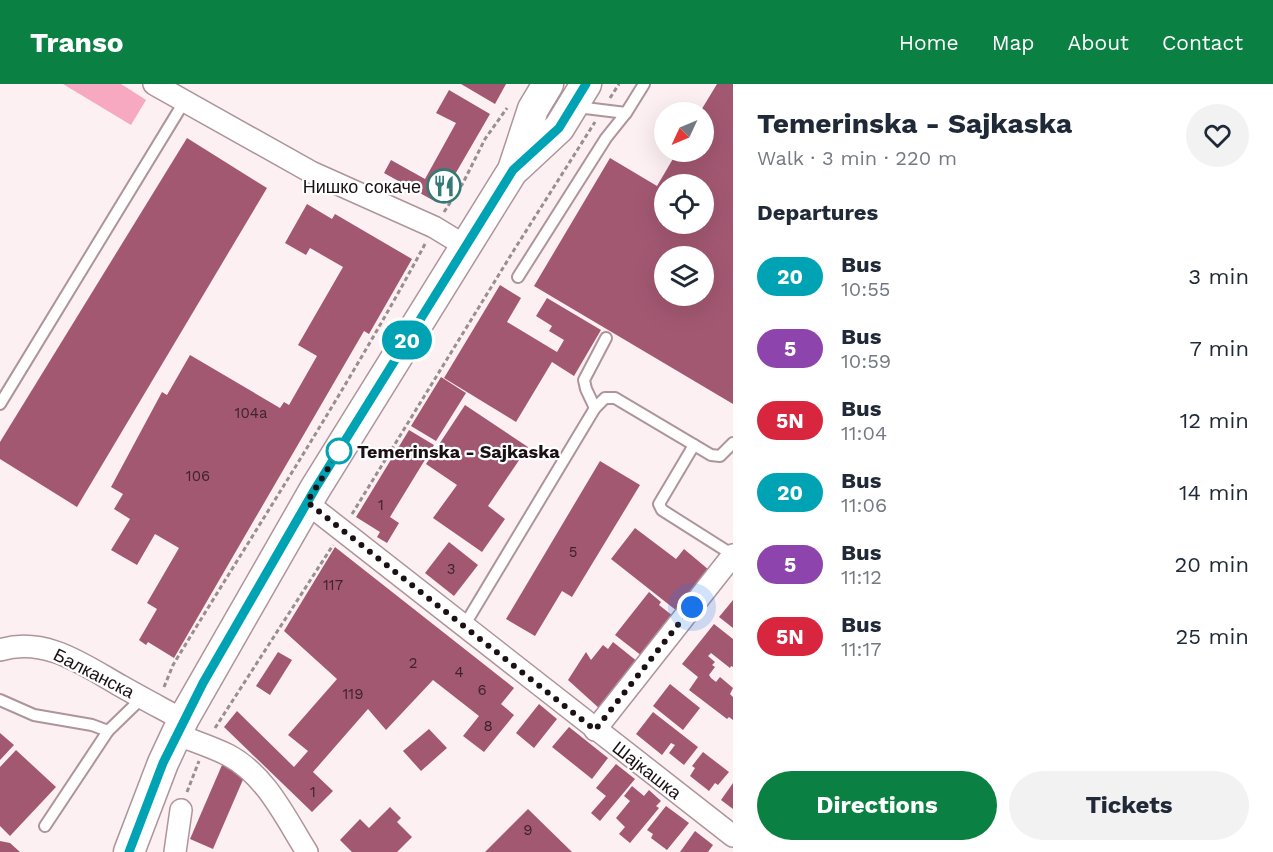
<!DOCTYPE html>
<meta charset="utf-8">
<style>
:root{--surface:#fff;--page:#f2f2f3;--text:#1f2937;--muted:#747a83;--accent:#0b8043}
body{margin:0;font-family:"Work Sans",sans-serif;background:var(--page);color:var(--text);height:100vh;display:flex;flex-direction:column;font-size:22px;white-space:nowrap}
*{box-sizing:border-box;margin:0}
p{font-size:20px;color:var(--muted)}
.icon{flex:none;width:33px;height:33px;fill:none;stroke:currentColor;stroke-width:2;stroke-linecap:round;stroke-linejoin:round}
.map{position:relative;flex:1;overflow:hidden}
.details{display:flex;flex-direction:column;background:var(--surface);width:540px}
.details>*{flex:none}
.badge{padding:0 12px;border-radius:20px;font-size:21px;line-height:39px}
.needle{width:39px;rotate:226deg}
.tools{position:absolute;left:654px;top:18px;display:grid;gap:12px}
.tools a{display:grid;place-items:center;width:60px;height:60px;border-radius:50%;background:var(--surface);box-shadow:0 6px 24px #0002;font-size:30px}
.you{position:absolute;width:30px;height:30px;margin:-15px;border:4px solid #fff;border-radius:50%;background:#1a73e8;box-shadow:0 0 0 9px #1a73e833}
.map>.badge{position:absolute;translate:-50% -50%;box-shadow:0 0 0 3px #fff}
h2{padding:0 24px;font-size:22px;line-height:54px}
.round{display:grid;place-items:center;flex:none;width:63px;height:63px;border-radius:32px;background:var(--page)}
.head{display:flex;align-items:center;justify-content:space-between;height:102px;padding:0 24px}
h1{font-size:28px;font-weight:700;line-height:45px}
.action{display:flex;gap:12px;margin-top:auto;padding:12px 24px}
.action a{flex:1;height:69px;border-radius:36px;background:var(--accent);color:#fff;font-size:24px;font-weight:700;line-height:69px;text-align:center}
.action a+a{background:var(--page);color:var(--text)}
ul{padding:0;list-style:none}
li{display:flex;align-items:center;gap:18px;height:72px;padding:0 24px}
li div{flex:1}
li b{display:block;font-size:22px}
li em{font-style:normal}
li .badge{min-width:66px;font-weight:700;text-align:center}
header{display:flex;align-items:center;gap:36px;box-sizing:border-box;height:84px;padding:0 30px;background:var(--accent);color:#fff}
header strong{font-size:28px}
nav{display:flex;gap:33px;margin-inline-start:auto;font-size:21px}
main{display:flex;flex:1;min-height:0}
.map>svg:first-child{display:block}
.green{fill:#f6a9c1}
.building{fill:#a35872;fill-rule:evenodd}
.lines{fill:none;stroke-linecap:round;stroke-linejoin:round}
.service-casing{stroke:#ae949b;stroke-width:14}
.minor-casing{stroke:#ae949b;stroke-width:24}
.secondary-casing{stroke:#ae949b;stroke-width:33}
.path{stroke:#998e91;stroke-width:3;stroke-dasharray:4.5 3;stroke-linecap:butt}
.service{stroke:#fff;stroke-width:10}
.minor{stroke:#fff;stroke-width:21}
.secondary{stroke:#fff;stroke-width:30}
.line-casing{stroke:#fff;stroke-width:14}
.line{stroke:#00a3b4;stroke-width:9}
.walk{stroke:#1b1114;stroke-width:6;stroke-dasharray:0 10.8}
.stop-dot{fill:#fff;stroke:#00a3b4;stroke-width:3}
.labels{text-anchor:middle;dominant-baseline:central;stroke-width:4.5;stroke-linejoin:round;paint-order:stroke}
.number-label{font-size:15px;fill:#3d232c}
.poi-label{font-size:18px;fill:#1b1114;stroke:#fff;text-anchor:end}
.stop-label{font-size:18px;font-weight:bold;fill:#1b1114;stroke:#fff;text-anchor:start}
.street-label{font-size:18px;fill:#1b1114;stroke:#fff}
</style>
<header>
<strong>Transo</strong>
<nav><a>Home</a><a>Map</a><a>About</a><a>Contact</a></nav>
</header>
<main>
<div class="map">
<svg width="733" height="768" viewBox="0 0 733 768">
<rect width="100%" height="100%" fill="#fcf0f3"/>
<path class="green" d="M63 0H121L146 16 131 41Z"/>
<g class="building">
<path d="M461 0H506L495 20Z"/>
<path d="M717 0H733V320L534 202 610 74 657 102 677 68H704V28H700ZM664 100H704V140H664ZM664 172H704V212H664Z"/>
<path d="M449 6 490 30 450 99 436 118 384 89 391 76 425 95 456 39 436 29Z"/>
<path d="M187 54 267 104 77 423 0 375V358Z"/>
<path d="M307 120 332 135 335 130 412 175 369 250 364 247 174 574 148 558 146 561 139 556 157 525 147 519 179 464 155 450 137 481 111 466 130 435 114 425 123 410 111 403 162 308 167 311 190 271 280 324 284 318 289 321 317 272 298 261 343 183 310 164 306 171 285 159Z"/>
<path d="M500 201 521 214 507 238 557 268 564 256 549 247 552 242 536 232 547 214 601 246 574 292 552 278 516 338 444 294Z"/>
<path d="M441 293 466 309 436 357 411 342Z"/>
<path d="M465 321 528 363 488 422 505 435 482 468 433 434 457 401 426 380Z"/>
<path d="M409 346 434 361 390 433 399 439 387 459 377 453 380 448 356 433Z"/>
<path d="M600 377 640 401 572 513 562 507 535 552 506 535Z"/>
<path d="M635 444 676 475 684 465 709 486 677 527 611 475Z"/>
<path d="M449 458 478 481 454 512 425 489Z"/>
<path d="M335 463 514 604 501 620 514 631 484 668 463 652 479 632 433 596 386 646 368 625 313 688 333 707 312 728 224 643 237 627 294 683 308 667 288 651 337 595 284 547Z"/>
<path d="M649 508 661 518 659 521 673 532 642 572 615 551Z"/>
<path d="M733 516V544L719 533Z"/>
<path d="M714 540 733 555V583L731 582 730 584 711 569 708 572 715 578 712 581 715 583 709 591 711 594 716 598 720 593 733 604 730 610 733 613V636L729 633 727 635 689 606 698 593 682 580Z"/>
<path d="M613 558 638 578 600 625 568 596 586 568 591 576 603 561 608 565Z"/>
<path d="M278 568 292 576 270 611 256 602Z"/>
<path d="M670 600 700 624 683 646 653 622Z"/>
<path d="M539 620 557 635 534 664 516 649Z"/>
<path d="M653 628 698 663 684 681 669 669 675 661 671 659 662 671 636 650Z"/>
<path d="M569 643 608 674 592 695 552 663Z"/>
<path d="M429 645 447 664 421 687 403 667Z"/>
<path d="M0 649 14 661 0 676Z"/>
<path d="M16 666 56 703 10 752 0 742V683Z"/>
<path d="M703 668 729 688 718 701 715 699 709 707 690 692 695 684 692 682Z"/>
<path d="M616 680 635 695 600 737 591 729 606 712 596 704Z"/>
<path d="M222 681 245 691 213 765 190 755Z"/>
<path d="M733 699V725L721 716Z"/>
<path d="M632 702 644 712 649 706 661 717 656 722 659 724 630 759 619 750 625 743 616 734 630 717 624 712Z"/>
<path d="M666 722 689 739 667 766 651 754 653 750 647 746Z"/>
<path d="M390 723 401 734 397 738 412 753 397 768H352L340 756 360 735 369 744Z"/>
<path d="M528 725 572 768H485Z"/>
<path d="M695 747 713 761 708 768H680Z"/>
<path d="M0 757 10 759 20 768H0Z"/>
</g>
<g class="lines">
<defs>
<g id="service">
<path d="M577 23 626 29 644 0"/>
<path d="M518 193 606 54 626 29"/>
<path d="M0 320 184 18"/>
<path d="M595 324 586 305 584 296 606 254"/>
<path d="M694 361 659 420 662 426 733 471"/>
<path d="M464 542 595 324 605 314H615L711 371 720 372 733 359"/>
<path d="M0 616 34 631 92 641 108 647"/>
<path d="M45 742 108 647 142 614"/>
</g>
<g id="minor">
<path d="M154 0 311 88 434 143 467 163"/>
<path d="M307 419 733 752"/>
<path d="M0 566C45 552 84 581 121 602 142 614 163 625 183 636"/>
<path d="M595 646 733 471"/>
<path d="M176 650C193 657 212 663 228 671 266 691 285 733 307 768"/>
<path d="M175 768 181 726"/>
</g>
<g id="secondary">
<path d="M516 84 559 44 586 0"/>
<path d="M129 768 163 679 184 634 315 405 513 86 533 25 548 0"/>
</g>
</defs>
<use href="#service" class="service-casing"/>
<use href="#minor" class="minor-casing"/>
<use href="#secondary" class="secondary-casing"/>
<g class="path">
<path d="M610 14 619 0"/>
<path d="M444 128 463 99 485 55 507 24"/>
<path d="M352 430 514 166 595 38"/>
<path d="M164 603 173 581C258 441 348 304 425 160"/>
<path d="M215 644 333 461"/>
<path d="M187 708 199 677"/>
</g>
<use href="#service" class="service"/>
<use href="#minor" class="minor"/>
<use href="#secondary" class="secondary"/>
</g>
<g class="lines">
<defs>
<path id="line" d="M129 768 163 679 203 599 315 405 513 86 559 44 586 0"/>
</defs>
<use href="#line" class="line-casing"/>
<use href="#line" class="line"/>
<path class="walk" d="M339 367 307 418 595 646 692 523"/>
</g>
<defs>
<symbol id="restaurant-ring" viewBox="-11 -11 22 22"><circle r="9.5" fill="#fff" stroke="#327a73" stroke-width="1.5"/><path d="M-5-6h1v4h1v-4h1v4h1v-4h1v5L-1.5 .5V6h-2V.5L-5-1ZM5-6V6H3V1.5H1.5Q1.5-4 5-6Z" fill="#327a73"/></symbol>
</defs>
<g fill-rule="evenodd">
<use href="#restaurant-ring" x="425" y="83" width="38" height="38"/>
</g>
<circle class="stop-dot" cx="339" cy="367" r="12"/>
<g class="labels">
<g class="number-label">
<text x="251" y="329">104a</text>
<text x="198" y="392">106</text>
<text x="381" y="421">1</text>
<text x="573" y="468">5</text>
<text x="451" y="485">3</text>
<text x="333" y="501">117</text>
<text x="413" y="579">2</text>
<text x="459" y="588">4</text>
<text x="482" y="606">6</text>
<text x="353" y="610">119</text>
<text x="488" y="642">8</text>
<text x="313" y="708">1</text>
<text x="528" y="746">9</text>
</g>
<g class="poi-label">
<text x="421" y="102">Нишко сокаче</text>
</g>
<g class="stop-label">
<text x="357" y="367">Temerinska - Sajkaska</text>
</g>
<g class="street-label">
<text transform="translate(94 589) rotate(27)">Балканска</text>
<text transform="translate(647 686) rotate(38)">Шајкашка</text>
</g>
</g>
</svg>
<div class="tools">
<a><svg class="needle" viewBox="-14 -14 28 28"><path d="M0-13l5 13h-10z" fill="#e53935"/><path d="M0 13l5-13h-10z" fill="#747a83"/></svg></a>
<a><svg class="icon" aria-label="locate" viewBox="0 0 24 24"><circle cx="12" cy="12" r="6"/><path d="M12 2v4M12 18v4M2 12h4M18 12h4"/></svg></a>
<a><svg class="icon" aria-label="layers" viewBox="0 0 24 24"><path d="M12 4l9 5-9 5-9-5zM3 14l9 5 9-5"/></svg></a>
</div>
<div class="you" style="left:692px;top:523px"></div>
<b class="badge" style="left:407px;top:256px;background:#00a3b4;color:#fff">20</b>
</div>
<section class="details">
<div class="head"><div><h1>Temerinska - Sajkaska</h1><p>Walk · 3 min · 220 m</p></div><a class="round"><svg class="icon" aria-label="heart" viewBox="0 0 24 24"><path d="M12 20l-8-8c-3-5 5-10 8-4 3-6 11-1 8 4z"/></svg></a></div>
<h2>Departures</h2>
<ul>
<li><span class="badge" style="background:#00a3b4;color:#fff">20</span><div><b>Bus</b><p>10:55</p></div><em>3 min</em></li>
<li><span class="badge" style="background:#8e44ad;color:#fff">5</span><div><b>Bus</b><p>10:59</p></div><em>7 min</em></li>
<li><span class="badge" style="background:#d7263d;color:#fff">5N</span><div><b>Bus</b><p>11:04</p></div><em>12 min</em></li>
<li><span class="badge" style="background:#00a3b4;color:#fff">20</span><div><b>Bus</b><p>11:06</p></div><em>14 min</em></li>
<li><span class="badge" style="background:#8e44ad;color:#fff">5</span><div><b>Bus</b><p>11:12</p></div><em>20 min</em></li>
<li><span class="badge" style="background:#d7263d;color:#fff">5N</span><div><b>Bus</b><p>11:17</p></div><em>25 min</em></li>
</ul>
<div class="action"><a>Directions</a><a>Tickets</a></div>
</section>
</main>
